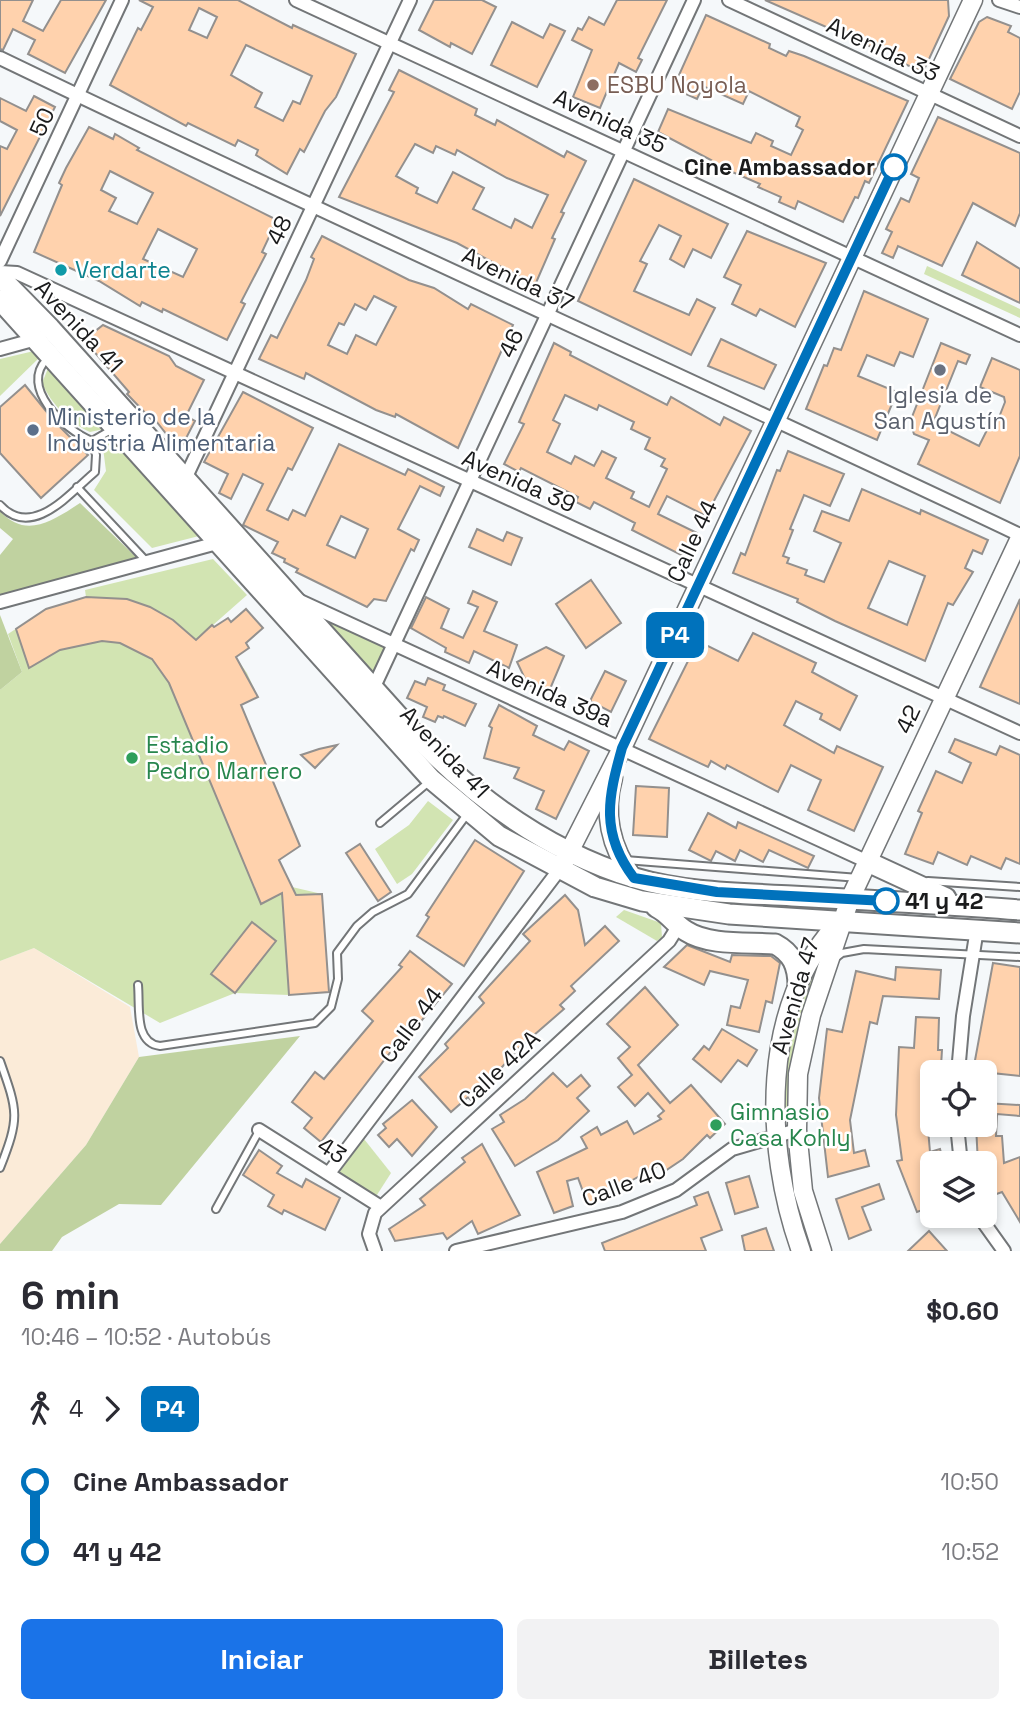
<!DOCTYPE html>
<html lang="es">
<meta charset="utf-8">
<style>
:root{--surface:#fff;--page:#f2f2f3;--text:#2b2b33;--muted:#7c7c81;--accent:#1a73e8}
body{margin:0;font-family:"Space Grotesk",sans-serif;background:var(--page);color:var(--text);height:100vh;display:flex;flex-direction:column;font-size:26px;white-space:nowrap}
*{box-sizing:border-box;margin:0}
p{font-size:23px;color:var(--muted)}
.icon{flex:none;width:38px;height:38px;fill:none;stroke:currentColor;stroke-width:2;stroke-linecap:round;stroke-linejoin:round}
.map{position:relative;height:1251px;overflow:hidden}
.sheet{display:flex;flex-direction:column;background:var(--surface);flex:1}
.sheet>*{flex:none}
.badge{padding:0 14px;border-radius:10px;font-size:24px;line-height:46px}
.controls{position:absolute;left:920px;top:1060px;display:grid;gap:14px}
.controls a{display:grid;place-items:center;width:77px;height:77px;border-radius:10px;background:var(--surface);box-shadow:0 4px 10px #0003;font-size:35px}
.map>.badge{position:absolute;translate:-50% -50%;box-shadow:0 0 0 4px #fff}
.legs{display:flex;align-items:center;gap:10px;height:77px;padding:0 21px;font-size:23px}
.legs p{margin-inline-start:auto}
.overview{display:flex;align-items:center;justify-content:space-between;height:119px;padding:0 21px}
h1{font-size:38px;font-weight:600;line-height:52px}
.cta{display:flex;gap:14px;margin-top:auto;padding:14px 21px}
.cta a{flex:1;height:80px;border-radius:10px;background:var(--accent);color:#fff;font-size:28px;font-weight:600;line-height:80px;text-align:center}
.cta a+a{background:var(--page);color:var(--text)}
ul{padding:0 21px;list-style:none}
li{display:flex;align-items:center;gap:24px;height:70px;font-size:26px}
li i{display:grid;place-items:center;width:10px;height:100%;margin:0 9px;background:currentColor}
li i::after{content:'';width:18px;height:18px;margin:-9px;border:5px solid;border-radius:50%;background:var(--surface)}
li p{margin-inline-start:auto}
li:first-child i{background:linear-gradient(#0000 50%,currentColor 0)}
li:last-child i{background:linear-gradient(currentColor 50%,#0000 0)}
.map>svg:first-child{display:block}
.industrial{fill:#fbebd8}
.green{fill:#d2e4b2}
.forest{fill:#c0d2a0}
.building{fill:#ffd2ad;stroke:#93908e;stroke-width:2;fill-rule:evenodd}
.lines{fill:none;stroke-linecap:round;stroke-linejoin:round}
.lane-casing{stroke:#737678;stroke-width:10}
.street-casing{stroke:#737678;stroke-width:16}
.secondary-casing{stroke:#737678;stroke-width:21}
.primary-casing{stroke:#737678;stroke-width:23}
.lane{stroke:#fff;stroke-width:6}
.street{stroke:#fff;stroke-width:12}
.secondary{stroke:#fff;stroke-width:18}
.primary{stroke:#fff;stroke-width:19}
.line-1-casing{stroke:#fff;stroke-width:16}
.line-1{stroke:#0072bc;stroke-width:10}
.education-dot{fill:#8d6e63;stroke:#fff;stroke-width:2.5}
.stop-1-dot{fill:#fff;stroke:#0072bc;stroke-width:3.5}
.culture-dot{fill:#0f9aa8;stroke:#fff;stroke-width:2.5}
.worship-dot{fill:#6b7280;stroke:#fff;stroke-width:2.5}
.service-dot{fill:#5c6f8a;stroke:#fff;stroke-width:2.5}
.leisure-dot{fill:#2e9e5b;stroke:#fff;stroke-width:2.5}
.labels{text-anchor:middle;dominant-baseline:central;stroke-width:5;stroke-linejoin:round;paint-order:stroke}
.street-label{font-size:23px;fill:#1a1b1c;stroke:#fff}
.education-label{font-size:23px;fill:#785e54;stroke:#fff;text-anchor:start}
.stop-label{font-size:23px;font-weight:bold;fill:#1a1b1c;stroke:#fff;text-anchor:end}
.culture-label{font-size:23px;fill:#0d838f;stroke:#fff;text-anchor:start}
.worship-label{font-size:23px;fill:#5b616d;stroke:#fff}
.service-label{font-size:23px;fill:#4e5e75;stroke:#fff;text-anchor:start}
.leisure-label{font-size:23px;fill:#27864d;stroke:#fff;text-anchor:start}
</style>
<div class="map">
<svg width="1020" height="1251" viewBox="0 0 1020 1251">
<rect width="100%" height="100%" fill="#f5f8fa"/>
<path class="industrial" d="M34 948 130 1007 139 1057 86 1145 0 1244V961Z"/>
<g class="green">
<path d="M927 266 1020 309V318L924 274Z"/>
<path d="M34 351 40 357 0 396V359Z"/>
<path d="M49 366 104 429 90 432C70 423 51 404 42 383Z"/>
<path d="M111 439 199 536 152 548 94 490 106 471 103 448Z"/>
<path d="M213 559 247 595 213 625 247 673 258 697 241 705 300 846 279 860 292 887 322 894 329 992 289 995 235 993 160 1023 34 948 0 961V690L22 672 8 634 46 609 86 597 85 590Z"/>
<path d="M290 597 393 646 374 688Z"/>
<path d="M428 801 453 820 412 874 397 884 375 849 409 825Z"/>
<path d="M624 910 661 923 662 937 657 941 616 917Z"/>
<path d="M822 952 789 1116H783C783 1057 798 1005 822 952Z"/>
<path d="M364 1139 391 1173 375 1198 338 1174Z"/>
</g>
<g class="forest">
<path d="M80 503 138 559 0 595V555L13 539 0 528V511C26 540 54 520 80 503Z"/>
<path d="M0 615 22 672 0 690Z"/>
<path d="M300 1036 161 1205 119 1204 62 1237 52 1251H0V1244L86 1145 139 1057Z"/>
</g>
<g class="building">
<path d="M0 0H33L23 21 43 31 61 0H106L65 73 28 54 35 40 13 29 3 50 0 49Z"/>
<path d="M139 0H238L292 28 293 25 356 54 336 97 325 111 304 152 300 149 287 174 256 155 258 150 238 140 235 146 188 123 186 126 110 85 138 28 141 30 153 7ZM199 8 217 17 207 38 189 30ZM246 45 312 76 300 104 293 101 283 121 255 107 262 93 231 75Z"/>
<path d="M434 0H482L496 7 472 54 451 43 450 47 419 30Z"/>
<path d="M617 0H667L638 58 642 60 636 72 619 63 600 108 573 97 592 50 572 40 578 28 582 30 589 17 604 25Z"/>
<path d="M765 0H948L949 16 923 72 900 62 903 56 886 48 883 52Z"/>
<path d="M706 15 770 44 769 48 786 56 789 51 804 56 908 101 869 183 865 181 858 198 855 197 843 222 798 201 795 209 779 202 781 197 758 187 760 184 709 162 711 160 658 132 668 109 751 143 756 133 773 141 771 146 791 155 803 130 796 126 800 117 749 91 743 104 703 86 697 99 677 90 683 76 679 75Z"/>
<path d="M987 17 1011 26 1008 32 1020 38V92L1012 109 950 79 979 22Z"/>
<path d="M512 22 543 38 550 24 565 31 537 87 491 65Z"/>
<path d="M399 70 477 109 475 115 495 125 497 120 564 157 567 151 586 161 561 212 564 213 552 238 555 239 535 285 457 243 339 197 394 92 389 90ZM415 144 433 153 436 146 455 155 457 150 507 178 548 195 532 228 515 219 511 228 473 209 484 188 453 172 437 203 416 193 418 188 396 176Z"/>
<path d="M34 96 55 107 0 216V146L7 149 17 130 0 121V98L26 111Z"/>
<path d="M938 117 1020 153V213L1015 226 973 203 942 266 898 246 893 258 882 253 892 232 886 229 901 198 909 202 919 178 911 174Z"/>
<path d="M89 127 113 139 115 134 139 148 137 150 277 220 262 252 266 254 241 302 245 304 227 340 163 309 162 312 142 302 140 306 99 281 34 252 62 185 59 183 66 168ZM110 171 153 193 137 224 109 211 116 198 101 190ZM158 229 197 249 183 277 143 259Z"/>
<path d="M634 179 728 224 711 258 693 249 684 267 670 259 681 236 659 225 640 261 647 264 634 291 689 315 697 299 715 308 691 355 578 301Z"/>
<path d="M747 231 826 263 795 327 760 309 756 316 732 304 741 285 724 277Z"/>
<path d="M322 236 409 280 434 288 468 309 471 304 513 325 458 448 396 414 395 417 376 410 306 373 304 379 259 359 271 335 277 338 306 280 314 259 311 257ZM374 296 396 307 376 345 356 335 347 354 328 345 339 323 344 325 355 304 366 310Z"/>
<path d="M977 242 1020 269V303L962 275Z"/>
<path d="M864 291 928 319 913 357 900 352 894 366 867 355 858 376 897 392 877 440 806 409 824 365 827 366 834 348 841 350Z"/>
<path d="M103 325 169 356 176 366 204 380 186 416 195 421 182 446 171 440 156 421 154 422 127 394 129 392 84 340Z"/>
<path d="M721 339 776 365 764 389 708 366Z"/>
<path d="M554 343 571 352 570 355 667 405 671 397 720 425 724 417 751 431 706 516 667 496 658 514 697 533 685 557 632 530 635 523 594 502 590 509 576 502 578 497 521 468 519 472 504 464 524 424 519 422ZM565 395 597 410 599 405 634 422 631 429 650 438 645 449 665 459 661 466 667 469 649 507 631 498 634 492 606 478 616 458 602 451 594 466 575 456 571 464 547 452 560 424 553 420Z"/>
<path d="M941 343 970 355 966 364 958 361 933 423 979 446 988 428 994 430 1005 402 1004 397 980 387 992 358 1020 370V456L1000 503 918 464 929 440 914 434 910 422Z"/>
<path d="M25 385 54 421 88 455 41 498 0 453V407Z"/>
<path d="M243 392 313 428 292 470 288 468 267 510 288 520 293 510 305 516 339 444 405 475 408 469 444 487 440 496 420 486 398 529 419 540 414 551 411 549 386 601 374 599 367 607 296 572 298 569 284 562 285 559 272 553 278 542 243 525 263 484 243 474 231 499 219 493 228 474 204 462ZM341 516 368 529 355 558 327 545Z"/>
<path d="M788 451 844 474 830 506 804 495 790 529 793 530 783 556 789 558 787 563 807 570 805 575 824 582 841 543 814 531 822 511 849 521 862 489 920 514 921 510 988 540 982 554 973 550 965 568 973 572 953 605 948 603 925 661 835 621 797 602 798 599 733 573 741 553 745 555 777 470 780 471ZM889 561 925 576 907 625 868 608Z"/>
<path d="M477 529 503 541 507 532 522 538 511 565 469 547Z"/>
<path d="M591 580 621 623 586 648 556 604Z"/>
<path d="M473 591 497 602 484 631 517 645 509 668 474 651 469 663 445 652 446 648 411 628 426 597 449 609 441 628 463 638 478 607 468 603Z"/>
<path d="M86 597 127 599 150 607 173 620 196 640 212 625 214 627 228 618 231 622 246 609 263 628 246 643 249 648 236 657 258 697 241 705 300 846 279 860 296 895 322 894 329 992 289 995 282 893 261 904 169 683 152 659 120 643 102 641 60 650 29 668 16 629 46 609Z"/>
<path d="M1020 599V704L980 687Z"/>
<path d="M753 633 816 663 812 672 857 696 840 730 820 719 822 714 796 701 784 725 834 753 837 746 883 767 854 831 808 810 821 780 791 765 778 792 727 765 725 769 711 761 708 767 649 739 698 641 738 661Z"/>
<path d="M546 647 564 656 550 689H539L528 685 517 662Z"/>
<path d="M605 671 626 681 611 712 590 701Z"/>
<path d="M428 678 445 685 443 690 476 704 465 726 444 716 443 718 438 716 435 722 423 717 427 707 407 698 415 681 425 685Z"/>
<path d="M499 705 537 726 533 735 564 750 569 741 589 751 556 819 536 809 544 791 514 778 519 768 484 758 492 728 489 726Z"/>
<path d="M955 739 996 755 1000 746 1020 755V864L1006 858 1001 869 971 856 967 865 938 852 933 864 905 854 922 813 918 811 936 771 962 783 971 763 949 752Z"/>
<path d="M337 745 315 768 301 755 319 749Z"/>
<path d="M636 786 669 788 667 837 633 835Z"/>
<path d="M708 813 736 828 738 822 814 856 808 868 769 850 763 862 740 850 735 861 716 851 711 861 689 850Z"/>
<path d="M475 840 524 871 464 966 417 936 429 917 426 915Z"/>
<path d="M360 844 391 892 378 901 346 853Z"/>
<path d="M565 895 578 910 585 945 605 926 619 941 571 986 575 991 560 1005 564 1009 518 1049 472 1101 468 1097 451 1112 419 1077 448 1048 445 1044 484 1003 479 997 530 941 523 934Z"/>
<path d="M252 922 276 941 235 993 211 974Z"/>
<path d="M687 945 730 962 732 955 764 956H771L780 963 772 1003 766 1001 759 1032 727 1025 731 1006 740 1008 748 980 710 971 704 985 664 967Z"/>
<path d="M410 951 452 984 402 1044 399 1041 321 1142 304 1128 312 1118 292 1102 315 1072 324 1079 373 1021 362 1011 402 967 399 965Z"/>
<path d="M993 963 1020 967V1076L973 1071Z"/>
<path d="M896 967 941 970 939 999 883 996 877 1024 870 1022 850 1120 854 1153 865 1150 869 1166 828 1177 819 1098 827 1029 842 1032 856 971 895 980Z"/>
<path d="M645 987 678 1025 638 1065 670 1103 691 1085 725 1124 710 1138 707 1135 683 1159 665 1171 661 1164 588 1205 578 1178 567 1181 573 1206 554 1213 537 1172 587 1148 581 1137 597 1127 601 1135 627 1121 634 1134 661 1119 658 1116 664 1111 648 1093 635 1106 618 1087 632 1075 618 1058 630 1047 607 1024Z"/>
<path d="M916 1017 939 1018 938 1050H942L941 1066 933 1065 932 1117H927L930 1152 940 1149 944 1164H933V1206L917 1212 897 1161 902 1160 896 1115 899 1047 914 1048Z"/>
<path d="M722 1029 757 1050 747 1066 738 1060 721 1082 693 1059 704 1046 709 1050Z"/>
<path d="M553 1073 567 1087 581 1075 590 1086 577 1098 589 1111 558 1140 515 1166 492 1129 504 1122 500 1115 525 1099Z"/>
<path d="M412 1100 437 1127 412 1156 397 1139 389 1147 378 1135 386 1128 383 1124Z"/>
<path d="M985 1103 1020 1105V1116L997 1114 996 1136H1002L1004 1163 1020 1157V1222L1002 1192 994 1195 985 1164H978L976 1125H985Z"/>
<path d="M482 1144 520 1215 478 1234 472 1221 447 1239 443 1233 395 1241 389 1229 425 1205 420 1199 465 1162 462 1158Z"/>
<path d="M259 1150 282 1166 277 1173 302 1187 306 1179 340 1198 325 1230 284 1210 282 1214 268 1206 274 1195 243 1175Z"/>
<path d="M749 1176 758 1207 735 1214 726 1183Z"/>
<path d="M879 1184 884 1199 862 1207 871 1230 849 1239 836 1199Z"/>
<path d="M708 1192 722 1230 701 1238 706 1251H605L602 1243 697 1205 694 1197Z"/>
<path d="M766 1228 774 1251H745L742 1236Z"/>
<path d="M929 1231 947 1251H908Z"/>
</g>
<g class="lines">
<defs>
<g id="lane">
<path d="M47 359C19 387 64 430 92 441L111 430"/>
<path d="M77 487 147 562"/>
<path d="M0 505C32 540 69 494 95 472L96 455 92 441"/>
<path d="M380 823 430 781"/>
<path d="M625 860 859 878"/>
<path d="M928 881 1020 887"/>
<path d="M834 959 842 953 864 949 1020 957"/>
<path d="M138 985C140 1007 134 1043 160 1046L315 1023 331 1007 338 979 337 953 357 926 373 912 408 894 468 813"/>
<path d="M0 1061C18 1112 20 1117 0 1168"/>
<path d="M216 1209 259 1131"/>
</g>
<g id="street">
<path d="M296 0 1020 335"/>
<path d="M729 0 1020 136"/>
<path d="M999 0 1020 7"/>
<path d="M0 58C338 221 681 374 1020 535"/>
<path d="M0 261 122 0"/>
<path d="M0 272 17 273 1020 733"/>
<path d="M0 349 40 338"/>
<path d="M185 479 410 0"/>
<path d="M300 601 868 862"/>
<path d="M0 602 217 543"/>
<path d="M372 691 694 0"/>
<path d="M958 1073 963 1016 977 929"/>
<path d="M957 1125 961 1164"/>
<path d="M259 1130 381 1207"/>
<path d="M329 1173 559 870"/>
<path d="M979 1216 1004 1251"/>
<path d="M375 1251 369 1234 375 1213 669 941 679 925"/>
<path d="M456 1251 622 1212 676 1190 732 1149 797 1130"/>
</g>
<g id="secondary">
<path d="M613 778C603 814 611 848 633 878"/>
<path d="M563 864 622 748 973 0"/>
<path d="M801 1251C764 1148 759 1003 841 920"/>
<path d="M822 1251 803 1191 797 1130 798 1074 811 1015 850 899 1020 538"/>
</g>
<g id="primary">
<path d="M0 277 50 328 419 739C480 802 550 852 635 878 685 893 740 893 792 896 868 900 944 904 1020 910"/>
<path d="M0 300 431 779 499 836 595 887 642 901 729 914 1020 933"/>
<path d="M868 862 946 898"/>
<path d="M656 907C669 913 674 924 686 931 709 946 748 942 775 944 792 953 798 966 798 986"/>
</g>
</defs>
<use href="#lane" class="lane-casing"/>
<use href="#street" class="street-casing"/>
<use href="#secondary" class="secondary-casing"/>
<use href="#primary" class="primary-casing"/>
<use href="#lane" class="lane"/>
<use href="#street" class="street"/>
<use href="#secondary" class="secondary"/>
<use href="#primary" class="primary"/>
</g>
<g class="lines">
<defs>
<path id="line-1" d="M886 901 717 892 634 878C600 833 608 798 622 748L894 167"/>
</defs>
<use href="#line-1" class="line-1-casing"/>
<use href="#line-1" class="line-1"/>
</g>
<circle class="education-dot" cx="593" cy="85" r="7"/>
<g class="stop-1-dot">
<circle cx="894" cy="167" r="12"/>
<circle cx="886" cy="901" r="12"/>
</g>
<circle class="culture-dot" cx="61" cy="270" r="7"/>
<circle class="worship-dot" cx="940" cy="370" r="7"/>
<circle class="service-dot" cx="33" cy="430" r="7"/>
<g class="leisure-dot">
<circle cx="132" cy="758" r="7"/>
<circle cx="716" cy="1125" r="7"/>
</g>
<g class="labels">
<g class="street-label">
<text transform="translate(883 49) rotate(25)">Avenida 33</text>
<text transform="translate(610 121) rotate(25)">Avenida 35</text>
<text transform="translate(42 122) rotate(-65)">50</text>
<text transform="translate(279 230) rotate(-64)">48</text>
<text transform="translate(518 279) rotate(25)">Avenida 37</text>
<text transform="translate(79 326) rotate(47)">Avenida 41</text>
<text transform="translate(511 343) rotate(-65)">46</text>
<text transform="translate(519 481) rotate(24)">Avenida 39</text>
<text transform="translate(692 541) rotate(-65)">Calle 44</text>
<text transform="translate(550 693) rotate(24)">Avenida 39a</text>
<text transform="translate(908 719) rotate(-65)">42</text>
<text transform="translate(445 752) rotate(46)">Avenida 41</text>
<text transform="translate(795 996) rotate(-74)">Avenida 47</text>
<text transform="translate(411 1025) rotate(-53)">Calle 44</text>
<text transform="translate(499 1069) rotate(-43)">Calle 42A</text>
<text transform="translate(332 1150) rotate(32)">43</text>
<text transform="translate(624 1184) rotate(-21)">Calle 40</text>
</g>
<g class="education-label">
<text x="607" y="85">ESBU Noyola</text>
</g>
<g class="stop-label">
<text x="875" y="167">Cine Ambassador</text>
<text x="905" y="901" text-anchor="start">41 y 42</text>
</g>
<g class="culture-label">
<text x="75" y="270">Verdarte</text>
</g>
<g class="worship-label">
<text x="940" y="395">Iglesia de<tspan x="940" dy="26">San Agustín</tspan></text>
</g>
<g class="service-label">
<text x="47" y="417">Ministerio de la<tspan x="47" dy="26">Industria Alimentaria</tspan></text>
</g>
<g class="leisure-label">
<text x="146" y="745">Estadio<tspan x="146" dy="26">Pedro Marrero</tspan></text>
<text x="730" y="1112">Gimnasio<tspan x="730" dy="26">Casa Kohly</tspan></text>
</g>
</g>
</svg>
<div class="controls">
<a><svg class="icon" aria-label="locate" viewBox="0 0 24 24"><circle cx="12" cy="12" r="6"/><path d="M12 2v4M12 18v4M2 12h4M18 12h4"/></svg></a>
<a><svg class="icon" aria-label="layers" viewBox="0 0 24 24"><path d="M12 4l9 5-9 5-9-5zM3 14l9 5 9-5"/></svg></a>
</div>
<b class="badge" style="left:675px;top:635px;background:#0072bc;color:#fff">P4</b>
</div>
<section class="sheet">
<div class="overview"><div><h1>6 min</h1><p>10:46 – 10:52 · Autobús</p></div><b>$0.60</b></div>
<div class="legs"><svg class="icon" aria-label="walk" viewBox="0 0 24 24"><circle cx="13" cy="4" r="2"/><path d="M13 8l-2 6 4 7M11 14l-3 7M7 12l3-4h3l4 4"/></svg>4<svg class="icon" aria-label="forward" viewBox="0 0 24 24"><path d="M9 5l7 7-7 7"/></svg><b class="badge" style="background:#0072bc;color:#fff">P4</b></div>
<ul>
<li><i style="color:#0072bc"></i><b>Cine Ambassador</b><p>10:50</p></li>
<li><i style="color:#0072bc"></i><b>41 y 42</b><p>10:52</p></li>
</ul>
<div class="cta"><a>Iniciar</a><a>Billetes</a></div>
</section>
